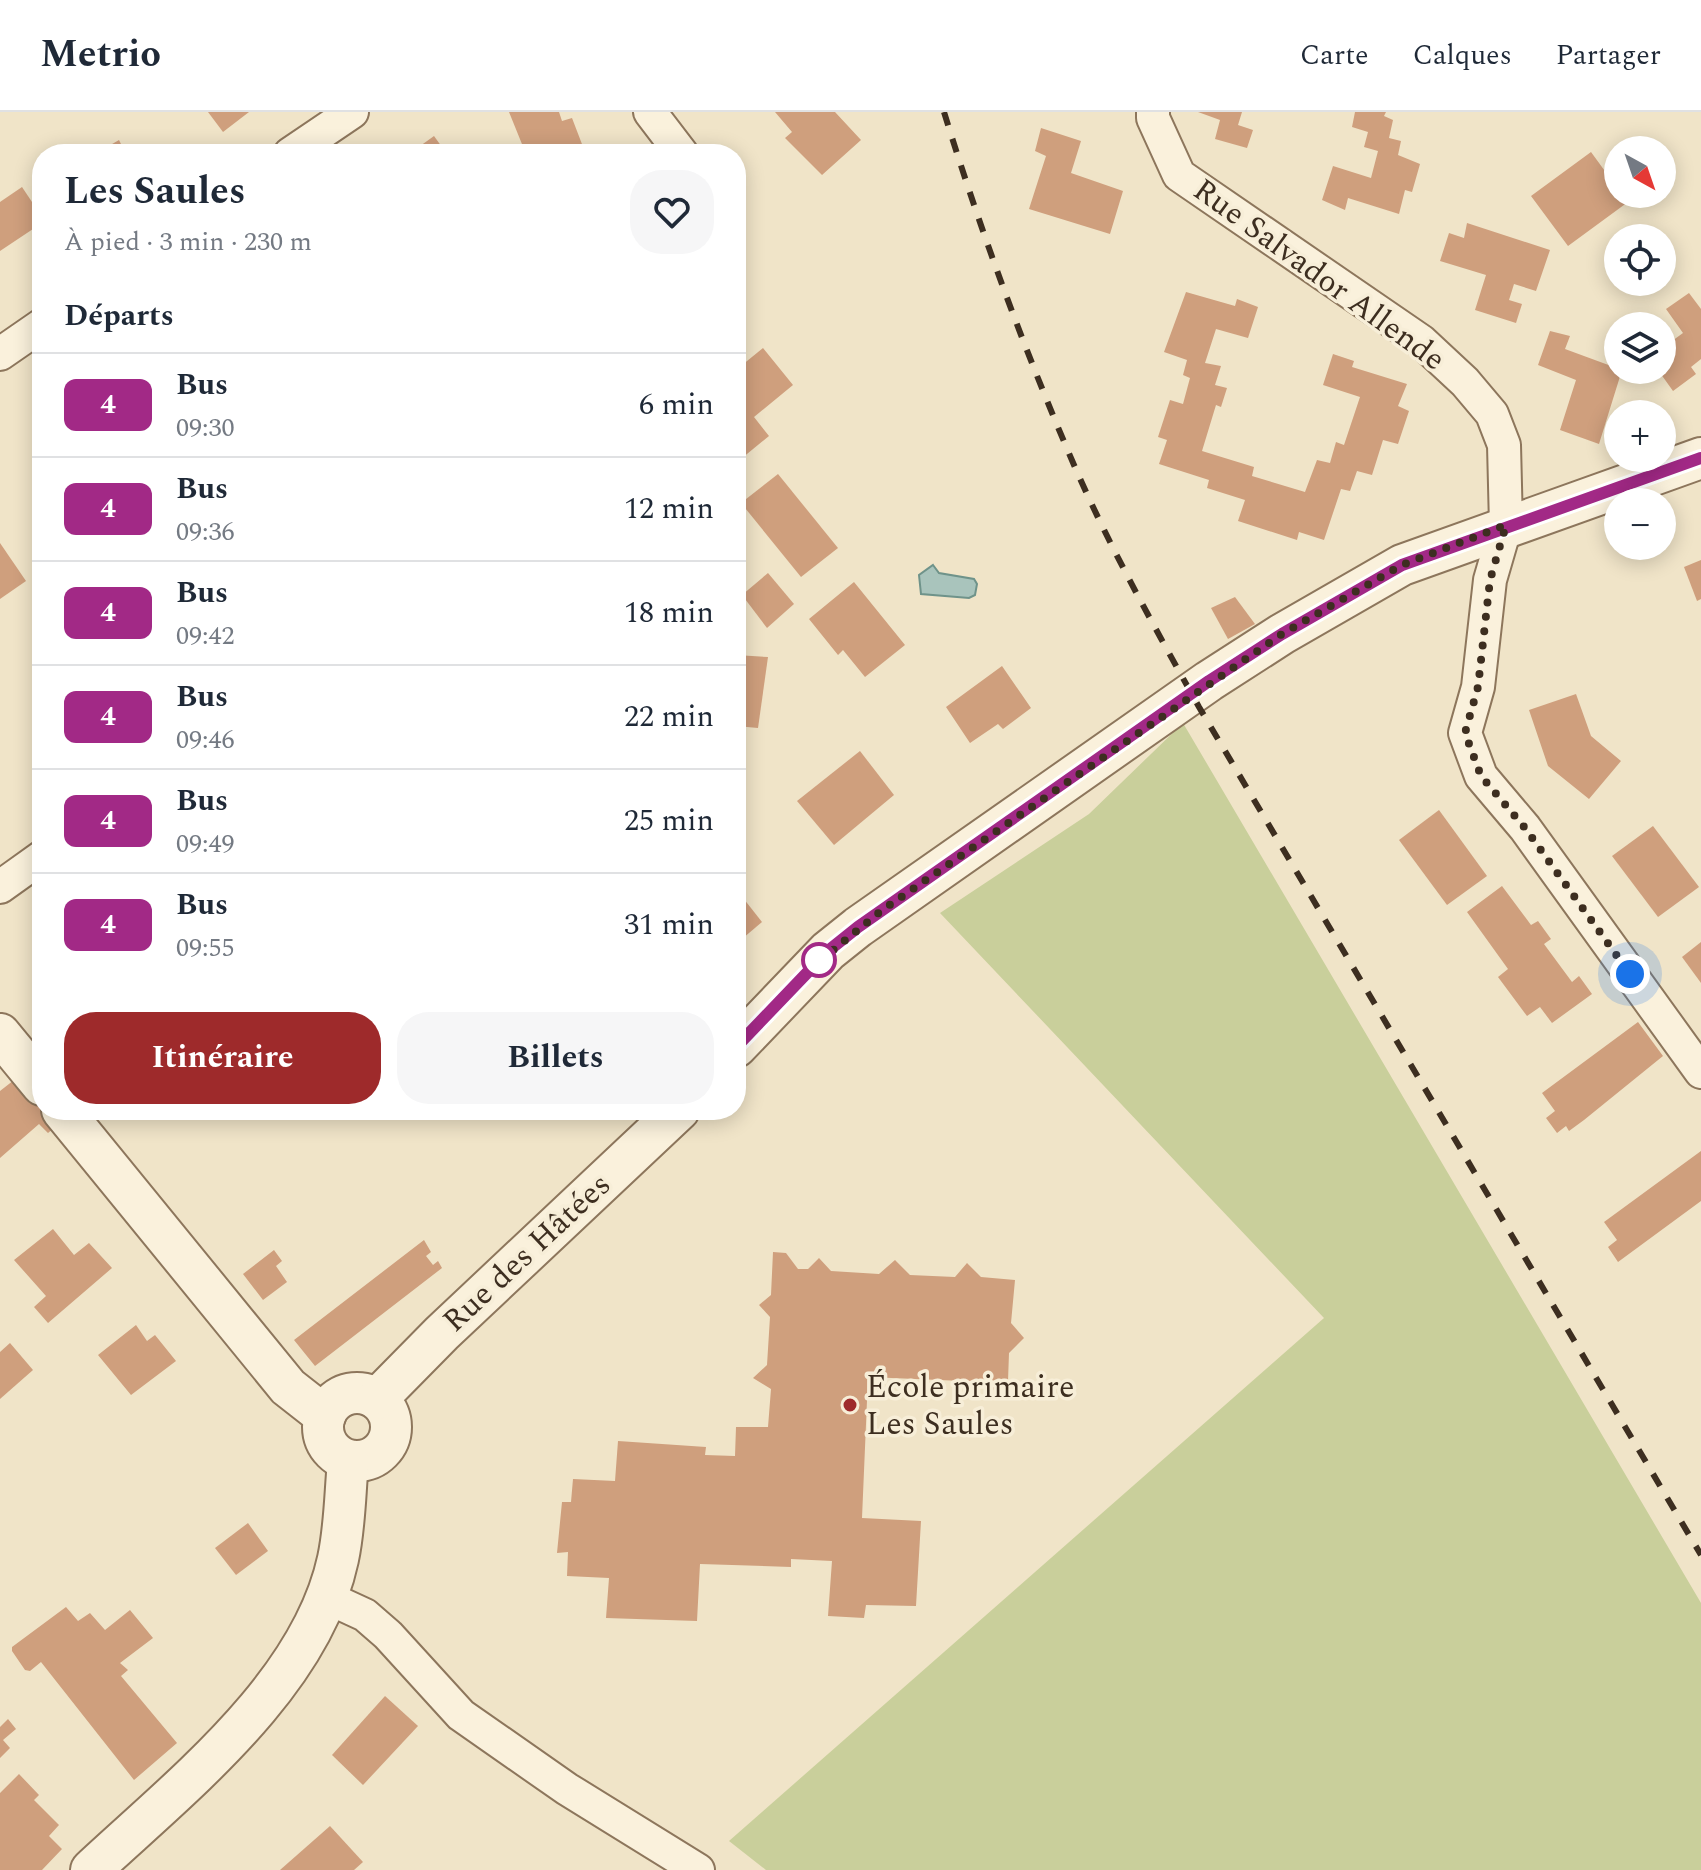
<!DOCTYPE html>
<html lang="fr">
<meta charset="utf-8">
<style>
:root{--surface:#fff;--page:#f6f6f7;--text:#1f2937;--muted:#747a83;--line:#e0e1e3;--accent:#9e2a2b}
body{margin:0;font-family:Spectral,serif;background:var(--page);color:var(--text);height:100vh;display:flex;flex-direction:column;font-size:30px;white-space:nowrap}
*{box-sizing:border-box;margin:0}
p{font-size:26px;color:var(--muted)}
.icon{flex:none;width:44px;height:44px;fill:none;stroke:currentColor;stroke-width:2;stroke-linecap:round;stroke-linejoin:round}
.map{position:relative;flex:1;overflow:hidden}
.side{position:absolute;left:32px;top:32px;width:714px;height:976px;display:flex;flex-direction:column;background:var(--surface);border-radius:32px;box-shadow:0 4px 20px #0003}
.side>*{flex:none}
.badge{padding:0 16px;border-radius:12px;font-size:28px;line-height:52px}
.needle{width:52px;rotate:140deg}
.tools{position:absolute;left:1604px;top:24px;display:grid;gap:16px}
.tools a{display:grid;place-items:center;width:72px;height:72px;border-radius:50%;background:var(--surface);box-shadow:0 4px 20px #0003;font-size:40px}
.you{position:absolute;width:40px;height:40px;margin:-20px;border:6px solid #fff;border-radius:50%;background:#1a73e8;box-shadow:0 0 0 12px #1a73e833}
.map>.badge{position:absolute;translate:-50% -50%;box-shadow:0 0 0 4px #fff}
h2{padding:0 32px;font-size:30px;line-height:72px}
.round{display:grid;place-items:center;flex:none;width:84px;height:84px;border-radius:32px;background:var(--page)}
.summary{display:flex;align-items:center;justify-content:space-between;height:136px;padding:0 32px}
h1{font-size:38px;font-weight:700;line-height:60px}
.cta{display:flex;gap:16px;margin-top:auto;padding:16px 32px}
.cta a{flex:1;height:92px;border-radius:32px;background:var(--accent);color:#fff;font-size:32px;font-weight:700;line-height:92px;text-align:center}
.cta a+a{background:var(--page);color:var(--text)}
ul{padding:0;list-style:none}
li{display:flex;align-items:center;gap:24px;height:104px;padding:0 32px;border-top:2px solid var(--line)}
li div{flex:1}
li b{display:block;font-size:30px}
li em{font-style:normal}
li .badge{min-width:88px;font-weight:700;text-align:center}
header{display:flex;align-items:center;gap:48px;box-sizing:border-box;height:112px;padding:0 40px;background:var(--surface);border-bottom:2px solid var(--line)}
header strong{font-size:38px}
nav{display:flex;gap:44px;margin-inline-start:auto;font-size:28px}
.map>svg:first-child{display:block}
.green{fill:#c9cf9b}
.water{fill:#a9c4bc;stroke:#6f938a;stroke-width:2}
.building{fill:#cf9f7d}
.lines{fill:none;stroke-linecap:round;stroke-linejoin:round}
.minor-casing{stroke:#8d765c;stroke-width:36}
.tertiary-casing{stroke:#8d765c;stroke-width:44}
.minor{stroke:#faf1dc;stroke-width:32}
.tertiary{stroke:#faf1dc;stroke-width:40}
.rail{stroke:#3d2e20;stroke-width:6;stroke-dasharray:14 14;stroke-linecap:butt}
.line-casing{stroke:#fff;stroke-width:18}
.line{stroke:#a22986;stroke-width:12}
.walk{stroke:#3d2e20;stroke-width:8;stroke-dasharray:0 14.4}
.stop-dot{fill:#fff;stroke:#a22986;stroke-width:4}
.poi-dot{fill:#9e2a2b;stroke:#f7eed8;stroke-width:3}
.labels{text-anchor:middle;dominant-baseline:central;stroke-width:7;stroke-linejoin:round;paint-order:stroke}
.street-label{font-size:32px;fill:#3d2e20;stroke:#f7eed8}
.poi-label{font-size:32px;fill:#3d2e20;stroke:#f7eed8;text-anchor:start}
</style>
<header>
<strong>Metrio</strong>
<nav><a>Carte</a><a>Calques</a><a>Partager</a></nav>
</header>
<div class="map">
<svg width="1701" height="1758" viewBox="0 0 1701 1758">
<rect width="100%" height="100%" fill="#f0e4c8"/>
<path class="green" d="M1183 611 1701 1491V1758H766L729 1729 1324 1206 940 801 1089 702Z"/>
<path class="water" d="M933 453 939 461 974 467 977 472 975 483 969 486 921 482 919 463Z"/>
<g class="building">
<path d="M208 0H249L223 20Z"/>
<path d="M509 0H559L562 9 572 6 585 40 526 42Z"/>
<path d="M775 0H835L861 28 822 63 785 26 792 20Z"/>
<path d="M1198 0H1242L1238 13 1253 18 1247 36 1215 27 1220 8Z"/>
<path d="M1355 0H1386L1384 4 1393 8 1389 26 1401 29 1398 43 1420 52 1412 80 1405 78 1399 102 1348 86 1345 98 1322 88 1333 54 1371 66 1378 39 1364 35 1368 20 1352 15Z"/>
<path d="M1041 16 1081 29 1071 61 1123 79 1110 122 1029 97 1046 44 1035 39Z"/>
<path d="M434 24 447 42H409Z"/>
<path d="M119 28 126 42H95Z"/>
<path d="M1591 40 1618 77V82L1628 90 1568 134 1531 84Z"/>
<path d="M22 75 42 105V111L0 139V90Z"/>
<path d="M1467 111 1550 138 1536 179 1514 172 1509 188 1522 192 1516 211 1475 198 1486 163 1440 149 1449 121 1464 126Z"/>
<path d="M1186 180 1235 194 1237 187 1258 195 1248 226 1216 217 1205 251 1221 254 1215 273 1227 276 1221 295 1216 293 1202 339 1254 355 1252 364 1305 380 1317 348 1330 351 1336 330 1344 333 1360 285 1323 273 1333 242 1354 249 1352 255 1407 272 1398 294 1409 299 1398 332 1383 328 1372 363 1357 359 1350 379 1341 377 1324 428 1299 420 1297 428 1238 409 1245 388 1207 376 1209 368 1159 352 1167 328 1158 325 1170 288 1183 292 1190 266 1183 263 1187 248 1164 240Z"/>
<path d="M1689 181 1701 197V247L1691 255 1696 262 1673 279 1658 258H1662V216L1672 229 1683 221 1666 197Z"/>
<path d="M1550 219 1570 224 1565 237 1622 258 1599 332 1560 318 1576 268 1538 253Z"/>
<path d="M763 236 793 273 754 305 769 324 736 351V258Z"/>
<path d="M42 323V362L32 347 40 342 35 327Z"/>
<path d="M778 362 838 436 801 465 741 391Z"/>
<path d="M0 431 26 469 0 487Z"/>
<path d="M1701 448V487L1697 489 1684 455Z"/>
<path d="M768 461 794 492 767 516 742 483Z"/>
<path d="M854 470 905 533 865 565 843 538 838 543 809 507Z"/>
<path d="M1235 485 1255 512 1228 527 1211 496Z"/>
<path d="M736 543 768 545 758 616 736 614Z"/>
<path d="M1002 554 1031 596 1003 617 998 612 970 631 946 595Z"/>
<path d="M1576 582 1591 624 1621 649 1589 687 1548 654 1529 598Z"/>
<path d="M860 639 894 683 834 733 797 689Z"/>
<path d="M1439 698 1487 764 1447 793 1399 728Z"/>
<path d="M1653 714 1699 775 1658 805 1612 744Z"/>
<path d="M1502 774 1531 813 1538 809 1551 827 1544 832 1572 870 1579 864 1592 882 1552 911 1540 895 1527 904 1498 865 1508 857 1467 800Z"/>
<path d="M736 777 762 810 736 832Z"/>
<path d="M1701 830V871L1682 845Z"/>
<path d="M1638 910 1663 944 1584 1008 1569 1019 1566 1014 1557 1021 1546 1006 1555 999 1542 981Z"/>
<path d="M23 961 42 985V998H53L62 1009 48 1021 39 1012 0 1046V979Z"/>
<path d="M1701 1039V1089L1618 1150 1608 1135 1617 1128 1604 1110Z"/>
<path d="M53 1117 74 1143 89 1131 112 1156 48 1211 34 1195 46 1184 14 1148Z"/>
<path d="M424 1128 431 1140 426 1144 433 1153 438 1149 442 1156 315 1254 294 1228Z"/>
<path d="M274 1138 282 1149 276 1154 287 1170 263 1188 243 1162Z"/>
<path d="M773 1140 786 1141 798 1157H808L819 1146 831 1159 879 1162 895 1148 910 1163 955 1165 967 1151 981 1165 1015 1168 1011 1211 1024 1226 1009 1241 1008 1269 997 1282 987 1270 868 1265 862 1406 921 1409 916 1494 866 1493 864 1506 828 1504 832 1449 791 1447V1455L700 1452 697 1509 606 1506 609 1466 567 1464 568 1440 557 1441 562 1390H571L573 1367 615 1369 618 1329 706 1335 705 1343 735 1344 736 1315H768L771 1277 753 1266 767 1253 770 1205 759 1193 771 1183Z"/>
<path d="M136 1213 147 1229 155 1223 176 1249 131 1283 98 1243Z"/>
<path d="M10 1231 33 1258 0 1287V1240Z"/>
<path d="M248 1411 268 1439 236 1463 215 1436Z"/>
<path d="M66 1495 78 1509 90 1501 105 1518 130 1498 153 1526 120 1551 128 1558 121 1564 177 1631 134 1668 41 1550 30 1559 25 1558 12 1539V1535Z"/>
<path d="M385 1584 418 1614 363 1673 332 1643Z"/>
<path d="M8 1607 16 1617 3 1628 10 1636 0 1646V1615Z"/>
<path d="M19 1662 39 1683 34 1688 59 1713 49 1724 62 1737 42 1758H0V1681Z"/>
<path d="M330 1714 363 1750 354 1758H280Z"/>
</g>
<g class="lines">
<defs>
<g id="minor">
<path d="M650 0 682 42"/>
<path d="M1153 0V6L1179 63 1421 229 1465 270 1492 302 1504 333 1506 413 1490 468 1478 575 1465 621 1481 664 1525 716 1701 960"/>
<path d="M290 42 352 0"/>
<path d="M0 242 42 213"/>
<path d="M0 775 42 745"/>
<path d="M326 1485 365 1503 388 1523 461 1603 567 1677 698 1758"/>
</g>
<g id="tertiary">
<path d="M0 922 42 973"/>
<path d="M736 935 828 839 858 815 1209 569 1282 522 1402 453 1701 346"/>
<path d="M62 998 288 1275 325 1304"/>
<circle cx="357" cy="1315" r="34"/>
<path d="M377 1287 442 1221 679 998"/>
<path d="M91 1758C181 1674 311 1573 338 1447 345 1415 345 1381 348 1349"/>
</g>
</defs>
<use href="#minor" class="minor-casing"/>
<use href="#tertiary" class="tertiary-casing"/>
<use href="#minor" class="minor"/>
<use href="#tertiary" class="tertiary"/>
<path class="rail" d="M944 0C981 120 1024 237 1074 353 1110 436 1155 516 1199 595L1701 1443"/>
</g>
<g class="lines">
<defs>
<path id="line" d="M736 935 828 839 858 815 1209 569 1282 522 1402 453 1701 346"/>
</defs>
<use href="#line" class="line-casing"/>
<use href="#line" class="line"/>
<path class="walk" d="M819 848 810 857 881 799 1282 522 1402 453 1506 413 1490 468 1478 575 1465 621 1481 664 1525 716 1630 862"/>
</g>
<circle class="stop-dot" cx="819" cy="848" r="16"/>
<circle class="poi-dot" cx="850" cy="1293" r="8"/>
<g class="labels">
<g class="street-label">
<text transform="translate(1319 163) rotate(36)">Rue Salvador Allende</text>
<text transform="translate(527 1141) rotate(-43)">Rue des Hâtées</text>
</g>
<g class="poi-label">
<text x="866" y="1275">École primaire<tspan x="866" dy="37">Les Saules</tspan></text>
</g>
</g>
</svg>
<div class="tools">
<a><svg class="needle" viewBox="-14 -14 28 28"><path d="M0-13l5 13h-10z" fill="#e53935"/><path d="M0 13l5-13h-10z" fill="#747a83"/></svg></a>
<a><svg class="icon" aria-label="locate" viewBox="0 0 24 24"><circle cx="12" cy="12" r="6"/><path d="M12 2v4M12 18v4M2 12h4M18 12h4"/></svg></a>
<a><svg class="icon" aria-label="layers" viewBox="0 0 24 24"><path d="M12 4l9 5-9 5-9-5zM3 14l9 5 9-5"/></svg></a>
<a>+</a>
<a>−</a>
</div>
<div class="you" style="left:1630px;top:862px"></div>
<section class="side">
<div class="summary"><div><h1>Les Saules</h1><p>À pied · 3 min · 230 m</p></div><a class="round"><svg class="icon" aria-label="heart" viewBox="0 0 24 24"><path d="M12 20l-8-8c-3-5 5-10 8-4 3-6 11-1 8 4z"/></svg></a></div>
<h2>Départs</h2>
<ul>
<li><span class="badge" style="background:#a22986;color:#fff">4</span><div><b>Bus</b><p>09:30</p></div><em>6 min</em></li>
<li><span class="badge" style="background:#a22986;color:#fff">4</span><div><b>Bus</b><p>09:36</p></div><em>12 min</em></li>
<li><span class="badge" style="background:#a22986;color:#fff">4</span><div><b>Bus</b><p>09:42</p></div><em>18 min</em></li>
<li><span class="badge" style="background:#a22986;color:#fff">4</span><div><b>Bus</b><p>09:46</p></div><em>22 min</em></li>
<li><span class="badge" style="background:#a22986;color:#fff">4</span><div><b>Bus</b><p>09:49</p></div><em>25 min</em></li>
<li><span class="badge" style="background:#a22986;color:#fff">4</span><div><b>Bus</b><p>09:55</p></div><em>31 min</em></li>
</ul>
<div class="cta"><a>Itinéraire</a><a>Billets</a></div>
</section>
</div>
